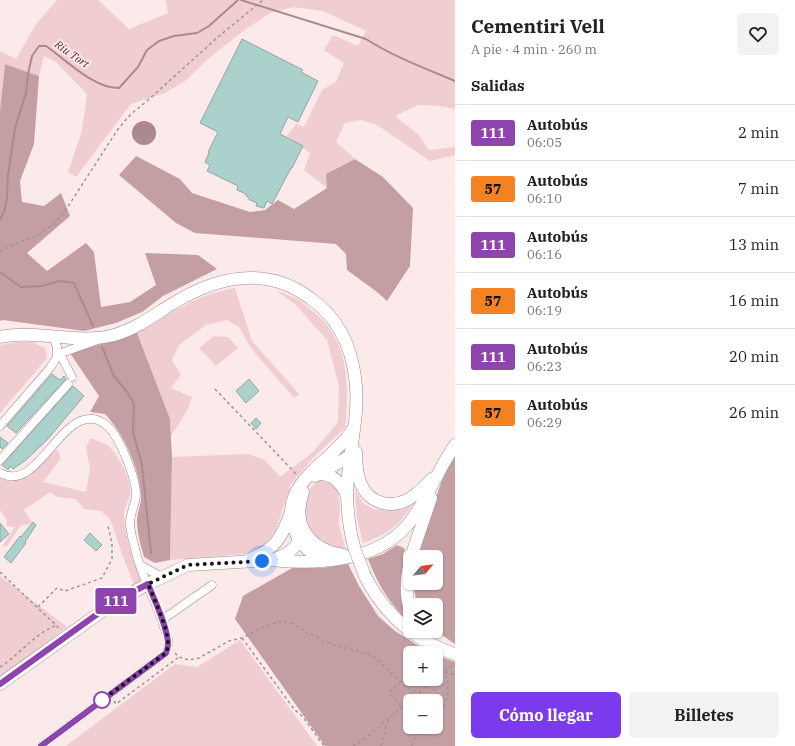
<!DOCTYPE html>
<html lang="es">
<meta charset="utf-8">
<style>
:root{--surface:#fff;--page:#f2f2f2;--text:#222;--muted:#767676;--line:#e0e0e0;--accent:#7c3aed}
body{margin:0;font-family:"IBM Plex Serif",serif;background:var(--page);color:var(--text);height:100vh;display:flex;flex-direction:column;font-size:15px;white-space:nowrap}
*{box-sizing:border-box;margin:0}
p{font-size:13px;color:var(--muted)}
.icon{flex:none;width:22px;height:22px;fill:none;stroke:currentColor;stroke-width:2;stroke-linecap:round;stroke-linejoin:round}
.map{position:relative;flex:1;overflow:hidden}
.drawer{display:flex;flex-direction:column;background:var(--surface);width:340px}
.drawer>*{flex:none}
.badge{padding:0 8px;border-radius:3px;font-size:14px;line-height:26px}
.needle{width:26px;rotate:61deg}
.controls{position:absolute;left:403px;top:550px;display:grid;gap:8px}
.controls a{display:grid;place-items:center;width:40px;height:40px;border-radius:6px;background:var(--surface);box-shadow:0 1px 3px #0004;font-size:20px}
.you{position:absolute;width:20px;height:20px;margin:-10px;border:3px solid #fff;border-radius:50%;background:#1a73e8;box-shadow:0 0 0 6px #1a73e833}
.map>.badge{position:absolute;translate:-50% -50%;box-shadow:0 0 0 2px #fff}
h2{padding:0 16px;font-size:15px;line-height:36px}
.round{display:grid;place-items:center;flex:none;width:42px;height:42px;border-radius:6px;background:var(--page)}
.headline{display:flex;align-items:center;justify-content:space-between;height:68px;padding:0 16px}
h1{font-size:19px;font-weight:800;line-height:30px}
.primary-button{display:flex;gap:8px;margin-top:auto;padding:8px 16px}
.primary-button a{flex:1;height:46px;border-radius:6px;background:var(--accent);color:#fff;font-size:16px;font-weight:800;line-height:46px;text-align:center}
.primary-button a+a{background:var(--page);color:var(--text)}
ul{padding:0;list-style:none}
li{display:flex;align-items:center;gap:12px;height:56px;padding:0 16px;border-top:1px solid var(--line)}
li div{flex:1}
li b{display:block;font-size:15px}
li em{font-style:normal}
li .badge{min-width:44px;font-weight:700;text-align:center}
main{display:flex;flex:1;min-height:0}
.map>svg:first-child{display:block}
.green{fill:#efcdd1}
.forest{fill:#c39fa4;fill-rule:evenodd}
.water{fill:#ac898e}
.lines{fill:none;stroke-linecap:round;stroke-linejoin:round}
.stream{stroke:#ac898e;stroke-width:2}
.building{fill:#aad1cb;stroke:#94a6a3}
.street-casing{stroke:#9a898b;stroke-width:9}
.secondary-casing{stroke:#9a898b;stroke-width:13}
.path{stroke:#a09394;stroke-width:1.5;stroke-dasharray:3 3;stroke-linecap:butt}
.street{stroke:#fff;stroke-width:8}
.secondary{stroke:#fff;stroke-width:12}
.secondary-bridge-casing{stroke:#9a898b;stroke-width:13;stroke-linecap:butt}
.secondary-bridge{stroke:#fff;stroke-width:12}
.line-casing{stroke:#fff;stroke-width:9}
.line{stroke:#8e44ad;stroke-width:6}
.walk{stroke:#1a1415;stroke-width:4;stroke-dasharray:0 7.2}
.stop-dot{fill:#fff;stroke:#8e44ad;stroke-width:2}
.labels{text-anchor:middle;dominant-baseline:central;stroke-width:3.5;stroke-linejoin:round;paint-order:stroke}
.water-label{font-size:11px;font-style:italic;fill:#5e2c35;stroke:#fceaeb}
</style>
<main>
<div class="map">
<svg width="455" height="746" viewBox="0 0 455 746">
<rect width="100%" height="100%" fill="#fceaeb"/>
<g class="green">
<path d="M57 0H98L129 29 168 13 166 0H455V109L439 106 418 105 395 116 419 135 429 150 455 147V155L430 161 377 125 361 120 345 123 336 142 355 159 327 174V188L304 170 310 153 287 136 296 124 304 127 322 90 336 82 344 63 324 50 333 35 358 46 366 31 323 11 293 7 270 13 242 32 209 58 184 82 165 93 131 104 76 177 68 172 82 131 87 94 56 62 44 56 39 76 5 64 0 111V51L16 59 36 24Z"/>
<path d="M235 288 252 341 299 394 294 398 250 347 239 327 227 320 206 325 179 345 172 360 181 375 171 388 192 397 188 409 171 436 170 419 137 333C168 315 199 293 235 288Z"/>
<path d="M275 290C281 293 289 295 295 298 300 300 305 305 310 309 350 339 349 382 345 428L314 457 289 486 290 488 275 532 265 544 256 551 244 554 170 560 172 457 248 454 265 460 280 477 312 453 338 422 339 386 327 340 295 304Z"/>
<path d="M214 336 228 337 238 348 216 366 199 348Z"/>
<path d="M18 342H33L46 349 47 358 0 413V345Z"/>
<path d="M90 438C95 440 102 442 107 445 118 453 132 480 130 494 129 501 123 509 124 517 125 539 134 562 143 581L135 587 123 557 110 519 101 511 84 509 76 499 57 497 50 492 24 510 32 523 20 526 7 546 2 547 15 527 7 526V520L0 510V478L15 479 29 477 57 449 61 458 43 482 86 492 90 470 86 448Z"/>
<path d="M321 480 333 485 337 491 340 505 339 526 346 550C338 548 328 547 322 542 302 529 296 491 321 480Z"/>
<path d="M355 490 363 503 373 509 385 510 401 508 415 500C399 525 391 533 363 543L357 518Z"/>
<path d="M0 576 67 627 0 678Z"/>
<path d="M240 640 317 746H66L175 664 197 667Z"/>
</g>
<g class="forest">
<path d="M5 64 39 76 34 144 20 181 22 202 44 206 61 193 70 216 27 253 47 271 86 243 94 252 101 307 130 302 156 285 145 253 198 255 217 269 163 296 142 312 116 323 84 331 3 320 0 321V111Z"/>
<path d="M136 156 180 179 192 193 250 212 265 210 278 200 294 209 327 188 326 174 355 159 383 177 413 208 410 266 387 301 377 292 347 270 346 254 336 244 195 233 176 223 119 175Z"/>
<path d="M137 333 170 419 172 457 170 560 155 563 144 557C141 546 137 533 137 521 137 512 142 503 141 494 139 467 123 433 105 414L90 412 99 396 70 353Z"/>
<path d="M455 456V644L436 631V605H417L413 583H436V557H416L443 477 451 461Z"/>
<path d="M397 545 404 548 406 554C404 576 397 602 408 622 388 600 379 587 368 559L383 554Z"/>
<path d="M348 564 359 586 378 616 395 631 430 653H410V679H436V655L455 662V746H325L235 619 243 596 294 567 322 568ZM410 701H436V727H410Z"/>
</g>
<circle class="water" cx="144" cy="133" r="12"/>
<g class="lines">
<g class="stream">
<path d="M241 0 366 39C394 57 424 68 455 81"/>
<path d="M0 220 4 212 7 198 8 175 15 128 26 93 28 74 32 56 39 46H46C65 59 94 89 119 88L138 67 147 50 159 41 174 36 197 33 209 26 238 0"/>
<path d="M0 272 21 287 42 286 60 281 74 283 93 326"/>
<path d="M102 347 114 376 127 392 134 404 133 432 142 465 151 553"/>
</g>
</g>
<g class="building">
<path d="M242 39 303 70 301 72 318 81 298 122 288 117 280 134 303 146 292 168H291L272 204 267 201 264 208 256 206 257 203 250 200 246 195V194L237 190 238 186 207 171 210 165 205 162 209 153 208 152 218 132 200 123Z"/>
<path d="M52 374 60 380 64 376 66 379 16 433 7 426Z"/>
<path d="M249 379 259 391 246 403 236 391Z"/>
<path d="M73 386 84 396 47 440 26 460 13 469 10 466 8 470 2 465Z"/>
<path d="M256 418 261 423 256 429 251 423Z"/>
<path d="M0 437 8 443 2 449 0 447Z"/>
<path d="M33 522 36 525 25 542 26 543 11 563 4 557 20 536 21 537Z"/>
<path d="M0 523 9 534 0 542Z"/>
<path d="M90 533 102 545 96 551 84 540Z"/>
</g>
<g class="lines">
<defs>
<g id="street">
<path d="M60 354 72 377"/>
<path d="M57 357 64 352 95 341"/>
<path d="M0 426 50 368 57 357V347L53 337"/>
<path d="M0 460 68 384"/>
<path d="M0 473C35 493 57 420 89 419 95 418 102 422 106 425 119 435 136 478 136 494 136 503 130 513 130 523 130 533 134 543 136 553 142 578 157 602 164 627 166 632 169 638 168 644 168 647 167 650 166 653L41 746"/>
<path d="M140 565 162 577"/>
<path d="M162 620 212 585"/>
</g>
<g id="secondary">
<path d="M0 337C37 329 76 345 114 335 136 329 154 315 172 304 216 277 266 265 310 298 337 317 351 345 355 377 360 410 351 442 348 476 346 500 348 524 354 547"/>
<path d="M356 452C356 473 359 497 383 503 391 505 399 504 407 500 417 495 424 486 433 478"/>
<path d="M319 474C334 474 341 483 347 496"/>
<path d="M315 476 350 456"/>
<path d="M303 492C291 526 310 550 344 555"/>
<path d="M411 557 431 498"/>
<path d="M250 559C276 549 282 537 291 512"/>
<path d="M275 559C287 555 299 547 300 533"/>
<path d="M325 560C312 555 300 545 295 531 276 482 332 464 353 429"/>
<path d="M410 562C406 578 405 594 410 611"/>
<path d="M365 576C376 598 391 616 410 631"/>
<path d="M410 631C424 641 439 649 455 654"/>
<path d="M0 684 115 602 148 584 188 565 271 560C318 565 382 562 412 519 429 496 438 469 455 445"/>
</g>
</defs>
<use href="#street" class="street-casing"/>
<use href="#secondary" class="secondary-casing"/>
<g class="path">
<path d="M0 252 10 246 38 235 54 224 69 205 118 129 131 114 147 101 218 37 263 0"/>
<path d="M215 389 297 475"/>
<path d="M0 572 61 630"/>
<path d="M38 607 57 588 65 591 102 578 112 559V543L108 526"/>
<path d="M242 638 294 709 303 717 324 746"/>
<path d="M175 653 179 657 189 660 199 658 229 641 242 638 266 626 281 621 294 624 308 633 333 645 354 650 373 656 411 691 420 692 436 679"/>
<path d="M0 667C22 653 32 635 57 625"/>
<path d="M445 672 455 675"/>
<path d="M410 675 389 692 410 717"/>
<path d="M426 679 441 698 436 702"/>
<path d="M436 679 455 663"/>
<path d="M410 700 418 701"/>
<path d="M114 701 116 704 179 657"/>
<path d="M419 701 420 692"/>
<path d="M436 716C450 700 450 691 445 672"/>
<path d="M353 746 367 737 410 700 411 691"/>
<path d="M381 746 389 718"/>
<path d="M412 746 415 738 424 727"/>
</g>
<use href="#street" class="street"/>
<use href="#secondary" class="secondary"/>
<defs>
<path id="secondary-bridge" d="M354 547 365 576"/>
</defs>
<use href="#secondary-bridge" class="secondary-bridge-casing"/>
<use href="#secondary-bridge" class="secondary-bridge"/>
</g>
<g class="lines">
<defs>
<path id="line" d="M0 684 114 602 148 584C154 599 168 628 168 644 168 647 167 650 166 653L41 746"/>
</defs>
<use href="#line" class="line-casing"/>
<use href="#line" class="line"/>
<path class="walk" d="M102 700 98 703 166 653C167 650 168 647 168 644 168 628 154 599 148 584L188 565 262 561"/>
</g>
<circle class="stop-dot" cx="102" cy="700" r="8"/>
<g class="labels">
<g class="water-label">
<text transform="translate(72 54) rotate(35)">Riu Tort</text>
</g>
</g>
</svg>
<div class="controls">
<a><svg class="needle" viewBox="-14 -14 28 28"><path d="M0-13l5 13h-10z" fill="#e53935"/><path d="M0 13l5-13h-10z" fill="#767676"/></svg></a>
<a><svg class="icon" aria-label="layers" viewBox="0 0 24 24"><path d="M12 4l9 5-9 5-9-5zM3 14l9 5 9-5"/></svg></a>
<a>+</a>
<a>−</a>
</div>
<div class="you" style="left:262px;top:561px"></div>
<b class="badge" style="left:116px;top:601px;background:#8e44ad;color:#fff">111</b>
</div>
<section class="drawer">
<div class="headline"><div><h1>Cementiri Vell</h1><p>A pie · 4 min · 260 m</p></div><a class="round"><svg class="icon" aria-label="heart" viewBox="0 0 24 24"><path d="M12 20l-8-8c-3-5 5-10 8-4 3-6 11-1 8 4z"/></svg></a></div>
<h2>Salidas</h2>
<ul>
<li><span class="badge" style="background:#8e44ad;color:#fff">111</span><div><b>Autobús</b><p>06:05</p></div><em>2 min</em></li>
<li><span class="badge" style="background:#f58220;color:#111">57</span><div><b>Autobús</b><p>06:10</p></div><em>7 min</em></li>
<li><span class="badge" style="background:#8e44ad;color:#fff">111</span><div><b>Autobús</b><p>06:16</p></div><em>13 min</em></li>
<li><span class="badge" style="background:#f58220;color:#111">57</span><div><b>Autobús</b><p>06:19</p></div><em>16 min</em></li>
<li><span class="badge" style="background:#8e44ad;color:#fff">111</span><div><b>Autobús</b><p>06:23</p></div><em>20 min</em></li>
<li><span class="badge" style="background:#f58220;color:#111">57</span><div><b>Autobús</b><p>06:29</p></div><em>26 min</em></li>
</ul>
<div class="primary-button"><a>Cómo llegar</a><a>Billetes</a></div>
</section>
</main>
